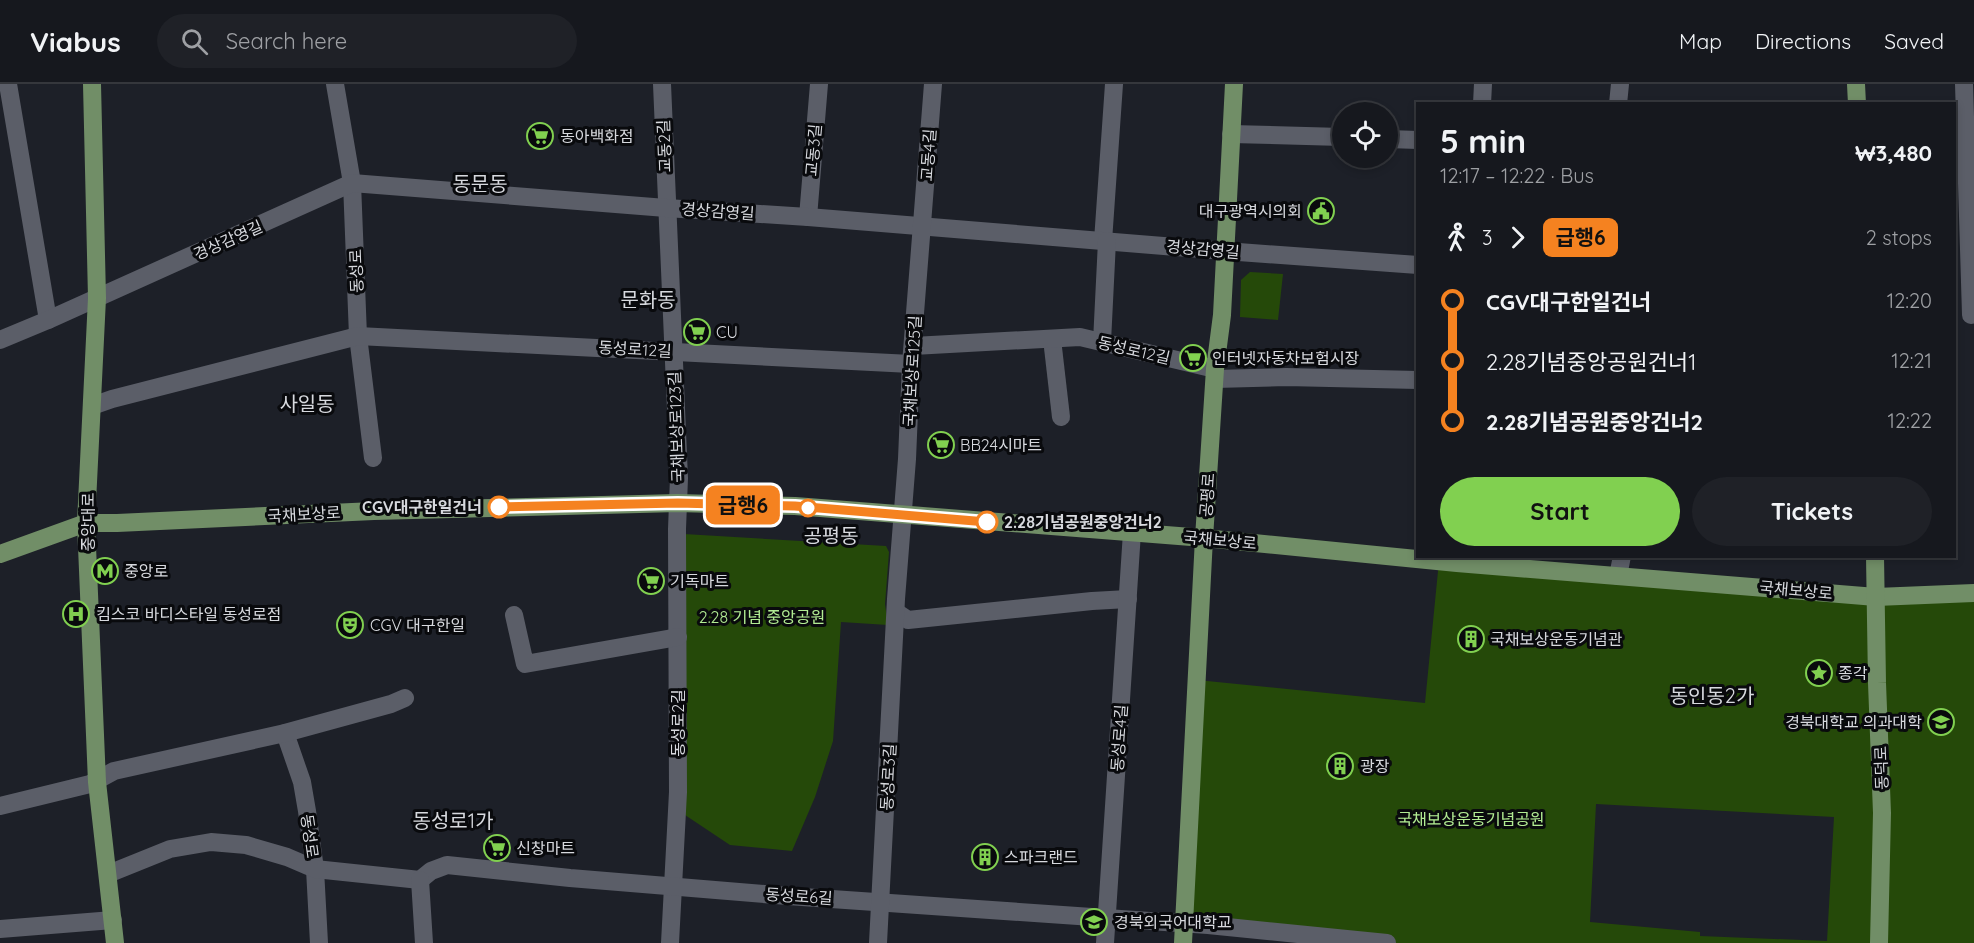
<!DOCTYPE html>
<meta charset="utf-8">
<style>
:root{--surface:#16181e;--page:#1f2127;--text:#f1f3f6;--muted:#9ea0a4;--line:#35373c;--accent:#81d050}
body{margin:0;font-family:Quicksand,"Noto Sans KR",sans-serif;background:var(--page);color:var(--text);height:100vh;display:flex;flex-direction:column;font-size:22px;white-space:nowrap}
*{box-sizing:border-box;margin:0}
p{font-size:20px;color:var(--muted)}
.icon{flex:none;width:33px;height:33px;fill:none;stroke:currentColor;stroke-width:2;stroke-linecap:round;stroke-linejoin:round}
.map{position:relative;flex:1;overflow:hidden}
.side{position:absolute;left:1416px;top:18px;width:540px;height:456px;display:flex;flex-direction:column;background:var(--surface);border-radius:0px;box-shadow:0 3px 9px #0003,0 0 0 2px var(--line)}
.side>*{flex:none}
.badge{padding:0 12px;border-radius:9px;font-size:21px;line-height:39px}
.fabs{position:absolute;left:1332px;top:18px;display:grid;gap:12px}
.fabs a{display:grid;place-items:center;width:66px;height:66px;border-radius:50%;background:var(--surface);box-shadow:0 3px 9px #0003,0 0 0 2px var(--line);font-size:30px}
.map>.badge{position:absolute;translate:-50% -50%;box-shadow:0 0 0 3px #fff}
.legs{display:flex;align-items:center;gap:9px;height:66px;padding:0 24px;font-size:20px}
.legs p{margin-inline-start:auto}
.summary{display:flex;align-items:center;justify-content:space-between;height:102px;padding:0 24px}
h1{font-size:33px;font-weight:700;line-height:45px}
.button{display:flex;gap:12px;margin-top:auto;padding:12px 24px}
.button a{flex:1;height:69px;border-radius:36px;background:var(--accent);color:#111;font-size:24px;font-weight:700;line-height:69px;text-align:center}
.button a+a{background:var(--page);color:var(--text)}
ul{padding:0 24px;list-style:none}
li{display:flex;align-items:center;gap:21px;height:60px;font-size:22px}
li i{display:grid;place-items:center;width:9px;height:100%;margin:0 8px;background:currentColor}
li i::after{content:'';width:15px;height:15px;margin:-8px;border:4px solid;border-radius:50%;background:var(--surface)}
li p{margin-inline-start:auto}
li:first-child i{background:linear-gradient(#0000 50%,currentColor 0)}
li:last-child i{background:linear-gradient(currentColor 50%,#0000 0)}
header{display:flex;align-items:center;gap:36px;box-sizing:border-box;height:84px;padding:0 30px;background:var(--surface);border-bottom:2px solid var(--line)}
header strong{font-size:28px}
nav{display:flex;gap:33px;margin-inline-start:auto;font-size:21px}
.search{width:420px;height:54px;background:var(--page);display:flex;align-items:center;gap:15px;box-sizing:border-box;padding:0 21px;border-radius:33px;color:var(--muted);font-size:22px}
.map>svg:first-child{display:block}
.park{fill:#254909;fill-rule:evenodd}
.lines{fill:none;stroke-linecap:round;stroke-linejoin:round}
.minor{stroke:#5b5e68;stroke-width:18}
.major{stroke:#718e67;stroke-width:18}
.line-1-casing{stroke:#fff;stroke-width:14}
.line-1{stroke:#f58220;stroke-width:9}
.stop-1-dot{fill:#fff;stroke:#f58220;stroke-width:3}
.labels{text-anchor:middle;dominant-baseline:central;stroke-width:6;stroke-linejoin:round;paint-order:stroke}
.poi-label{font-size:16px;fill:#d7d9de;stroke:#090a0d;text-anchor:start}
.street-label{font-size:16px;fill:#d7d9de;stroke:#090a0d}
.stop-label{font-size:16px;font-weight:bold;fill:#d7d9de;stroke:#090a0d;text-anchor:end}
.park-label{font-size:16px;fill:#b2ec93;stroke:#090a0d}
.quarter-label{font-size:20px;fill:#d7d9de;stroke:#090a0d}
</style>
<header>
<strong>Viabus</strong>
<div class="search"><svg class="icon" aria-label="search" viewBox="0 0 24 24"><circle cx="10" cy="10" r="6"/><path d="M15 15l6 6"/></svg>Search here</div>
<nav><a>Map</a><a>Directions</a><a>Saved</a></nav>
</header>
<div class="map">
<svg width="1974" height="859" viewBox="0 0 1974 859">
<rect width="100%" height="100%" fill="#1d2028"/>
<g class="park">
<path d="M1250 188 1283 190 1278 236 1240 233 1241 196Z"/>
<path d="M684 450 886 462 889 468 885 520 888 541 841 538 833 657 815 713 792 767 730 761 682 729Z"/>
<path d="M1439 477 1876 513 1974 509V859H1395L1183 840 1197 596 1425 619ZM1596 720 1834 733 1827 857 1700 852V848L1590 838Z"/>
</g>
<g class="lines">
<g class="minor">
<path d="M8 0 48 236"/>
<path d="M335 0 352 99 358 252 373 374"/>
<path d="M662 0 679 394 677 445 678 708 670 859"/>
<path d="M1964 0 1971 231"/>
<path d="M1482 20 1483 0"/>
<path d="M1618 20 1620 0"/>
<path d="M1231 50 1342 53"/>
<path d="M1388 55 1418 56"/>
<path d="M808 133 819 0"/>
<path d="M1103 157 1114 0"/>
<path d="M1052 255 1061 333"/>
<path d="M0 256 48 236 352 99 666 124 808 133 1225 167 1418 181"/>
<path d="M1102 258 1107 157"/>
<path d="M913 262 1080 253 1215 285"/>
<path d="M1215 295 1286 293 1418 296"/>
<path d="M92 322 112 315 358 252 911 280"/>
<path d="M1618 492 1622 472"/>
<path d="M896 528 908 536 1092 517 1128 515"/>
<path d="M514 531 525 580 678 553"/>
<path d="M285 649 302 698 307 727 315 785 319 859"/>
<path d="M0 722 90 700 114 687 285 649 391 620 405 614"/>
<path d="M108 790 170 765 211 758 246 761 287 773 315 785 420 796 431 787 447 781 570 794 788 812 1208 841 1387 859"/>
<path d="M420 796 424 859"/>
<path d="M0 845 113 836"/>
<path d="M878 859 896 515 907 375 911 280 933 0"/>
<path d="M1105 859 1132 448"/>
</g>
<g class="major">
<path d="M92 0 97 214 86 439 97 698 115 859"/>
<path d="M1856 0 1857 20"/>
<path d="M0 470 86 439H117L374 427 677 419 795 422 1204 454 1457 479 1876 513 1974 509"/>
<path d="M1875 472 1877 599 1882 729 1879 859"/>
<path d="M1183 859 1204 454 1215 285 1222 231 1234 0"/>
</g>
</g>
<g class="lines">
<defs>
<path id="line-1" d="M499 423 678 419 795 422 987 438"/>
</defs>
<use href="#line-1" class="line-1-casing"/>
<use href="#line-1" class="line-1"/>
</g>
<defs>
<symbol id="supermarket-ring" viewBox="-11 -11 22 22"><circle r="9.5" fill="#090a0d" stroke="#81d050" stroke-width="1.5"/><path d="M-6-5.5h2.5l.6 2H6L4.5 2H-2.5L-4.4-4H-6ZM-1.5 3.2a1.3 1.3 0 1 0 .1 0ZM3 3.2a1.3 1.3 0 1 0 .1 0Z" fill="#81d050"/></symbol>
<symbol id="civic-ring" viewBox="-11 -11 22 22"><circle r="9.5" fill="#090a0d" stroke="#81d050" stroke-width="1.5"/><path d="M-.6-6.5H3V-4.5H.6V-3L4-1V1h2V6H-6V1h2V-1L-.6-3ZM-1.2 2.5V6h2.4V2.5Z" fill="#81d050"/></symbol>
<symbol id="metro-ring" viewBox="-11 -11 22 22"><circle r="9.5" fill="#090a0d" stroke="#81d050" stroke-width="1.5"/><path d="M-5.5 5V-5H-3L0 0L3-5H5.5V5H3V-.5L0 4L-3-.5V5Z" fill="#81d050"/></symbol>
<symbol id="hospital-ring" viewBox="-11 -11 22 22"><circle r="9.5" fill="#090a0d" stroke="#81d050" stroke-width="1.5"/><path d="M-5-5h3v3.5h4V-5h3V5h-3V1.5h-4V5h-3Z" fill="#81d050"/></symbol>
<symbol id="theatre-ring" viewBox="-11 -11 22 22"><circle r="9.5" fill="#090a0d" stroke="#81d050" stroke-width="1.5"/><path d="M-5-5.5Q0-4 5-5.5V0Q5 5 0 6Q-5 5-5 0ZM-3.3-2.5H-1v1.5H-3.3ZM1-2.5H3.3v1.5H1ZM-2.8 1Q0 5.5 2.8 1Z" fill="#81d050"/></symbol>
<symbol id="building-ring" viewBox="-11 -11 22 22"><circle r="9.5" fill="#090a0d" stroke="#81d050" stroke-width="1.5"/><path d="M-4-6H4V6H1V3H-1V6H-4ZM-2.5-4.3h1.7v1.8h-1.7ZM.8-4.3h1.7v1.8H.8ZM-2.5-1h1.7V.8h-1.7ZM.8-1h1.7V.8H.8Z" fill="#81d050"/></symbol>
<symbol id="sight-ring" viewBox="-11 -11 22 22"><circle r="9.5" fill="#090a0d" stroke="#81d050" stroke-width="1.5"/><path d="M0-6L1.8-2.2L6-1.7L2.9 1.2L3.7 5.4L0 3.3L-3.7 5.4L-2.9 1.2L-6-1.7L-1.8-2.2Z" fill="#81d050"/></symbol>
<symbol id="university-ring" viewBox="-11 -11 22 22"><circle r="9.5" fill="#090a0d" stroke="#81d050" stroke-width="1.5"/><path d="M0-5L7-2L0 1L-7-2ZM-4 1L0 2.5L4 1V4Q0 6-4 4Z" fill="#81d050"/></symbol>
</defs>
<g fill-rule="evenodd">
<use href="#supermarket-ring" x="525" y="37" width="30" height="30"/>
<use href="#civic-ring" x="1306" y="112" width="30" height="30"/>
<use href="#supermarket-ring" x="682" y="233" width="30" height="30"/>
<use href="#supermarket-ring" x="1178" y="259" width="30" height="30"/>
<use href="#supermarket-ring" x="926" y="346" width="30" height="30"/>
<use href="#metro-ring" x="90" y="472" width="30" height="30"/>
<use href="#supermarket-ring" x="636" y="482" width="30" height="30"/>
<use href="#hospital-ring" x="61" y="515" width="30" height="30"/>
<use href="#theatre-ring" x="335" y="526" width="30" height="30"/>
<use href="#building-ring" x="1456" y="540" width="30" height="30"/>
<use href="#sight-ring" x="1804" y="574" width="30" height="30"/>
<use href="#university-ring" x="1926" y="623" width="30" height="30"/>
<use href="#building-ring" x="1325" y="667" width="30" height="30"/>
<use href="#supermarket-ring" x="482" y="749" width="30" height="30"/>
<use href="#building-ring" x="970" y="758" width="30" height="30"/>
<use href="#university-ring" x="1079" y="823" width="30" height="30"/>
</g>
<g class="stop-1-dot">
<circle cx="499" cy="423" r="10"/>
<circle cx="808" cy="424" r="8"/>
<circle cx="987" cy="438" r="10"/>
</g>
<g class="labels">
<g class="poi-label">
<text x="560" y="52">동아백화점</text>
<text x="1302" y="127" text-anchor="end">대구광역시의회</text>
<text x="716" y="248">CU</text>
<text x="1212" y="274">인터넷자동차보험시장</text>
<text x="960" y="361">BB24시마트</text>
<text x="124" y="487">중앙로</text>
<text x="670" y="497">기독마트</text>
<text x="96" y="530">킴스코 바디스타일 동성로점</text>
<text x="370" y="541">CGV 대구한일</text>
<text x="1490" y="555">국채보상운동기념관</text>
<text x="1838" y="589">종각</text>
<text x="1922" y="638" text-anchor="end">경북대학교 의과대학</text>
<text x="1360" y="682">광장</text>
<text x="516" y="764">신창마트</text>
<text x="1004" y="773">스파크랜드</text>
<text x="1114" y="838">경북외국어대학교</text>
</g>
<g class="street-label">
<text transform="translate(664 62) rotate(-92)">교동2길</text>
<text transform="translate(813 66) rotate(-85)">교동3길</text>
<text transform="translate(928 71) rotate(-86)">교동4길</text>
<text transform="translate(718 127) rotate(4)">경상감영길</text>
<text transform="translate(228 156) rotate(-24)">경상감영길</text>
<text transform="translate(1203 165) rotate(5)">경상감영길</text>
<text transform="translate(356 187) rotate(-92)">동성로</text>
<text transform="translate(635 265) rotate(3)">동성로12길</text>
<text transform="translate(1134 266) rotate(13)">동성로12길</text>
<text transform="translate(912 287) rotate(-87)">국채보상로125길</text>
<text transform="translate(676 343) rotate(-92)">국채보상로123길</text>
<text transform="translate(1207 411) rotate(-86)">공평로</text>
<text transform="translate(304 430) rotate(-3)">국채보상로</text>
<text transform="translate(88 438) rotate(-90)">중앙대로</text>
<text transform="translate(1220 456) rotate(5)">국채보상로</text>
<text transform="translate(1796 506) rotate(5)">국채보상로</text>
<text transform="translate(678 639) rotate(-90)">동성로2길</text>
<text transform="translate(1119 654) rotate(-86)">동성로4길</text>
<text transform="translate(1881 684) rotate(-92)">동덕로</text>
<text transform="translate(888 693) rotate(-87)">동성로3길</text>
<text transform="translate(310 752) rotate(82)">동성로</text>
<text transform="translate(799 812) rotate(4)">동성로6길</text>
</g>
<g class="stop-label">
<text x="482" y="423">CGV대구한일건너</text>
<text x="1004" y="438" text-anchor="start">2.28기념공원중앙건너2</text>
</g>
<g class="park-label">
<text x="762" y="533">2.28 기념 중앙공원</text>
<text x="1471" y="735">국채보상운동기념공원</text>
</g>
<g class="quarter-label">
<text x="480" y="99">동문동</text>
<text x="648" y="215">문화동</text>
<text x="307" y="319">사일동</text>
<text x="831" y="451">공평동</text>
<text x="1712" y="611">동인동2가</text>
<text x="453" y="736">동성로1가</text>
</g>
</g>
</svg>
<div class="fabs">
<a><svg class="icon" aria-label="locate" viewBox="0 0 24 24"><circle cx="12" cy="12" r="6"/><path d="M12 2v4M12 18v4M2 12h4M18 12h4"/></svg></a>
</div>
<b class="badge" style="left:743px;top:421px;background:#f58220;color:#111">급행6</b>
<section class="side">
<div class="summary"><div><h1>5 min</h1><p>12:17 – 12:22 · Bus</p></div><b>₩3,480</b></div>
<div class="legs"><svg class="icon" aria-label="walk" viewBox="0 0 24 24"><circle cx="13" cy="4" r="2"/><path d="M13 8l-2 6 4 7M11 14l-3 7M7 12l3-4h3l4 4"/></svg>3<svg class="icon" aria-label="forward" viewBox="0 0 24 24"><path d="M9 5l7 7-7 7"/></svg><b class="badge" style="background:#f58220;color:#111">급행6</b><p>2 stops</p></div>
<ul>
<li><i style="color:#f58220"></i><b>CGV대구한일건너</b><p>12:20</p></li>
<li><i style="color:#f58220"></i><span>2.28기념중앙공원건너1</span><p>12:21</p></li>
<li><i style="color:#f58220"></i><b>2.28기념공원중앙건너2</b><p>12:22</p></li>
</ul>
<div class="button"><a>Start</a><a>Tickets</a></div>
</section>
</div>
